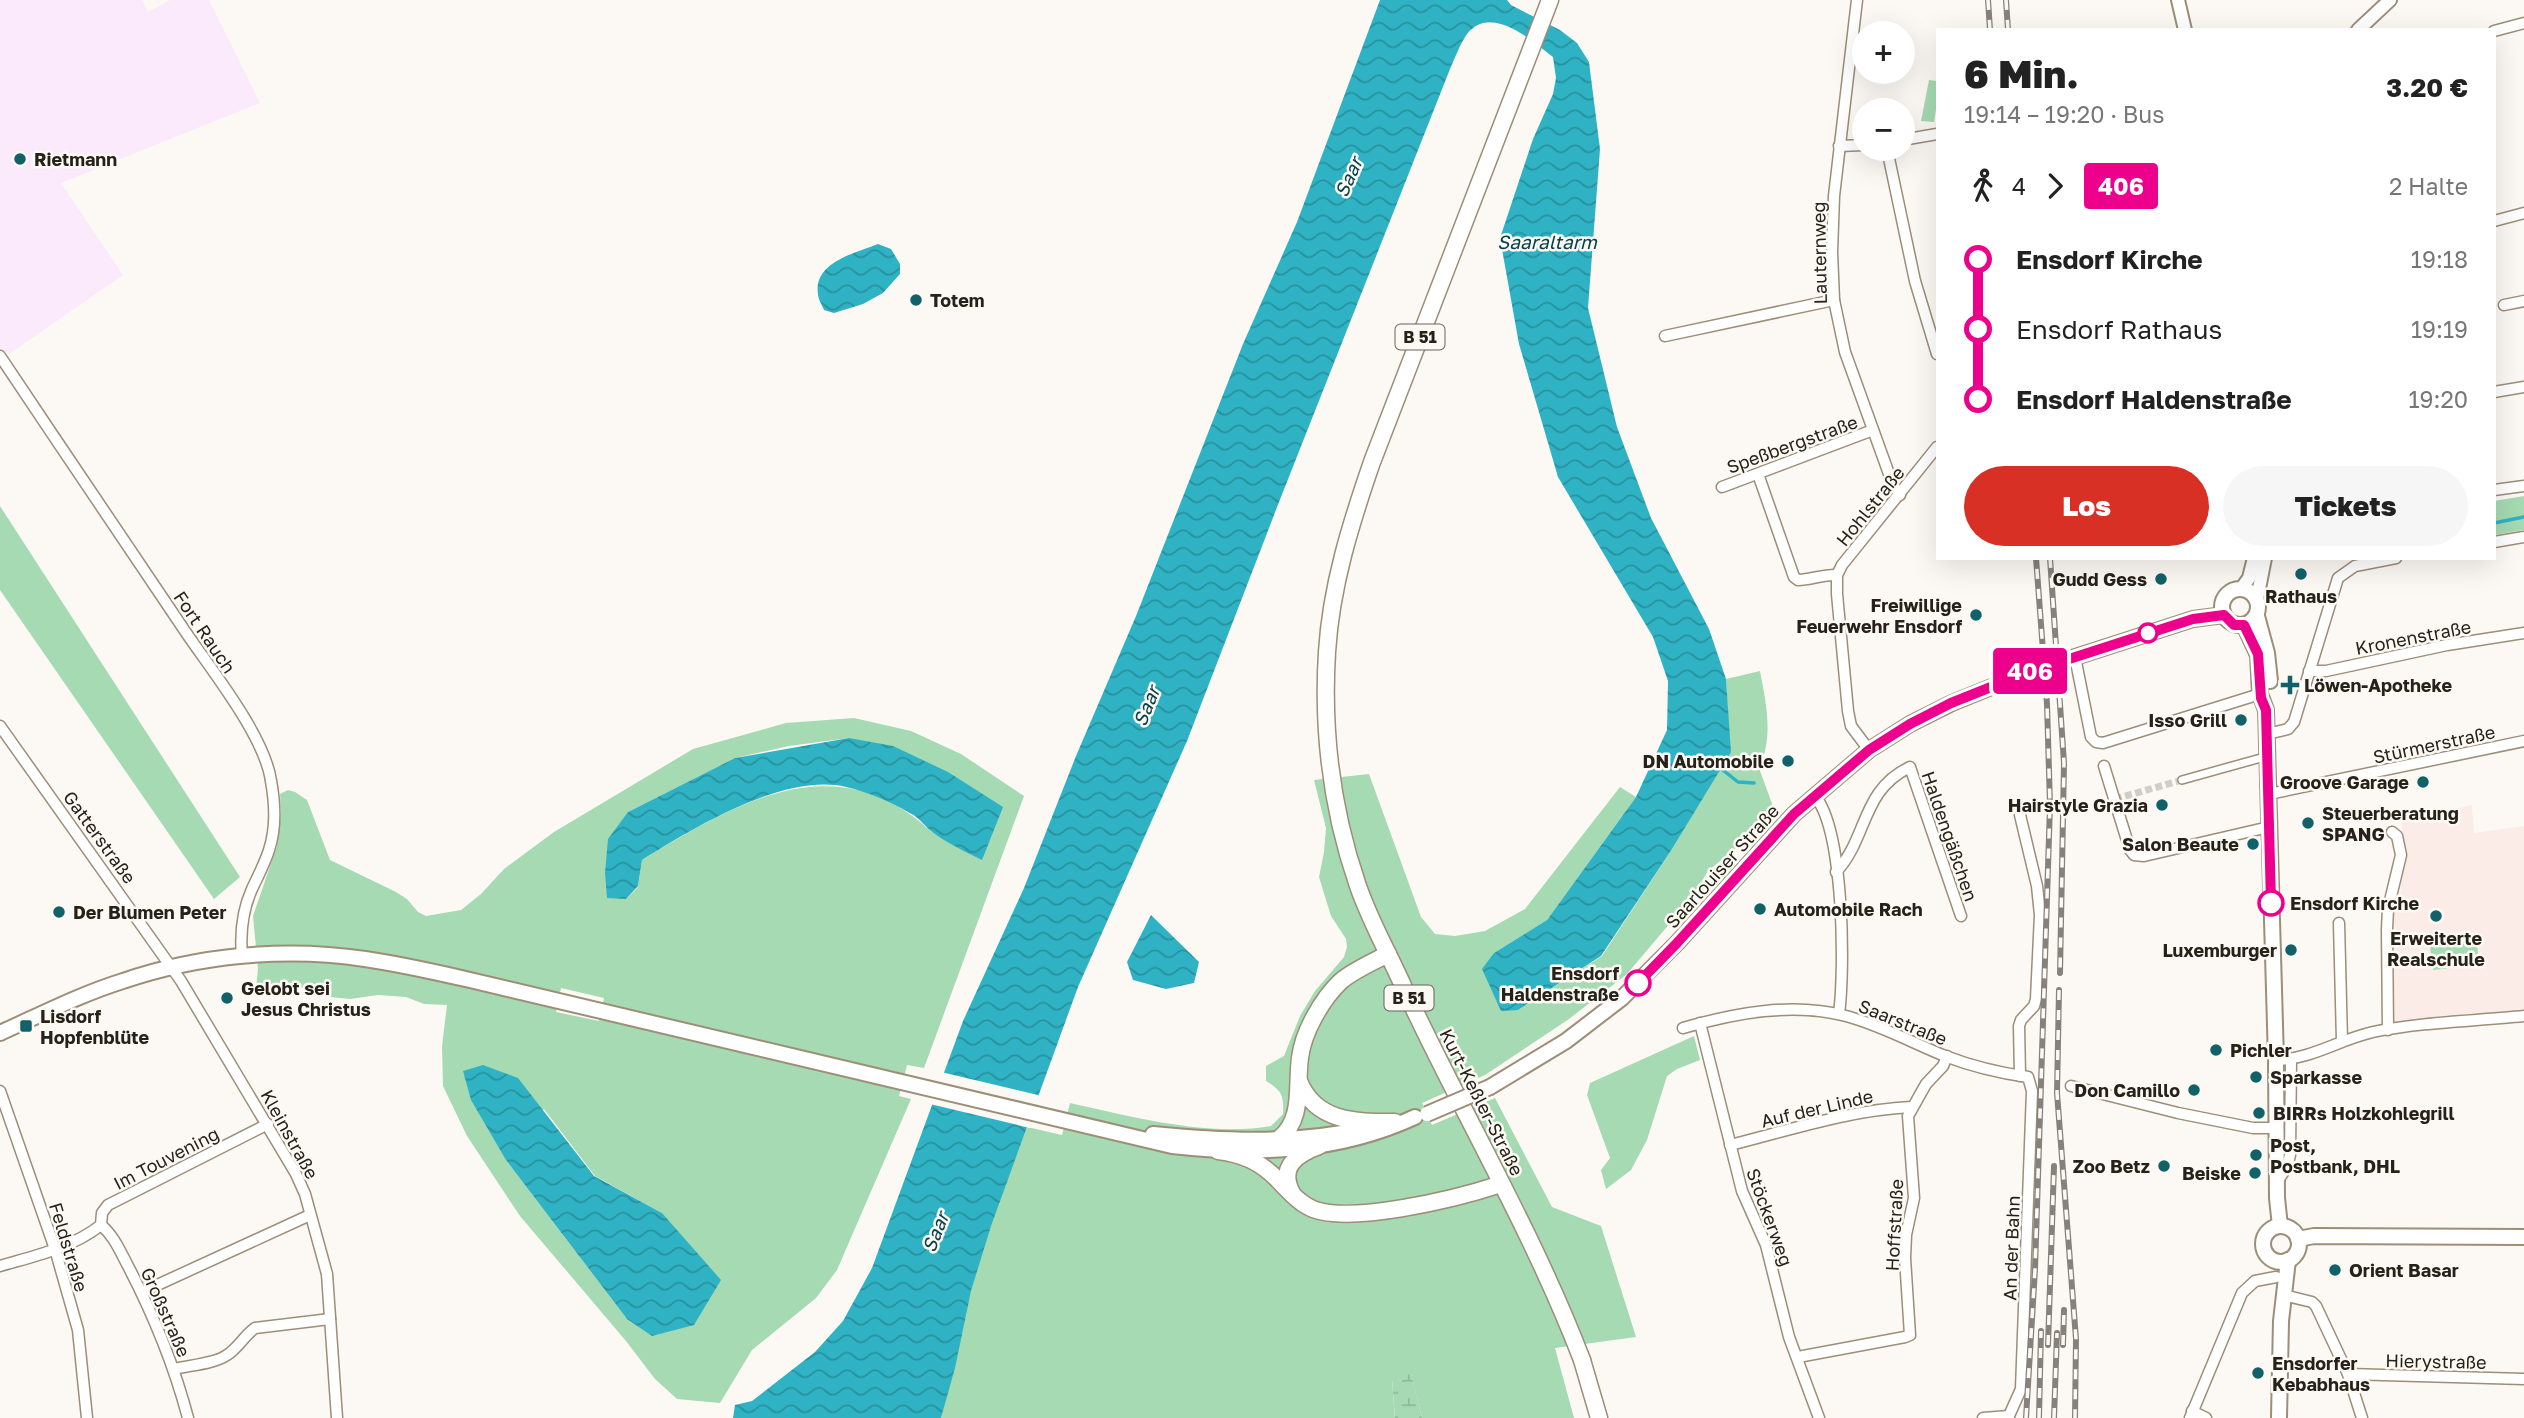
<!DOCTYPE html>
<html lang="de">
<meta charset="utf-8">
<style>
:root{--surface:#fff;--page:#f6f6f6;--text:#222;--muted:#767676;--accent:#d93025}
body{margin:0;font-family:"Golos Text",sans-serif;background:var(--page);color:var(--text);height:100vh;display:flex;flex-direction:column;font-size:26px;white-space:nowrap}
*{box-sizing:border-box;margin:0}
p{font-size:23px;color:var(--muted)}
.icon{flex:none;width:38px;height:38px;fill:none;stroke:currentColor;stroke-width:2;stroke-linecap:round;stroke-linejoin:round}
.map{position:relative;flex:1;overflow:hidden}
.sheet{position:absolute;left:1936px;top:28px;width:560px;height:532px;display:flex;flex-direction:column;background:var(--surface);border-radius:0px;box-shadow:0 7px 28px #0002}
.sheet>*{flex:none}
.badge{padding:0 14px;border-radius:5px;font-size:24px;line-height:46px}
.buttons{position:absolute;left:1852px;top:21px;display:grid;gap:14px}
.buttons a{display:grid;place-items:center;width:63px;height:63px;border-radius:50%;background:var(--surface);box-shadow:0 7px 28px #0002;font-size:35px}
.map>.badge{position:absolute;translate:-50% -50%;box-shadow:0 0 0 4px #fff}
.legs{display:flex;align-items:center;gap:10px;height:77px;padding:0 28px;font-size:23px}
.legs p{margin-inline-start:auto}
.head{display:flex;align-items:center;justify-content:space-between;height:119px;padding:0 28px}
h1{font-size:38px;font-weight:800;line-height:52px}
.button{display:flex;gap:14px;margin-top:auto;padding:14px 28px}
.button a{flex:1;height:80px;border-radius:42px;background:var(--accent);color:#fff;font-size:28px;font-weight:800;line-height:80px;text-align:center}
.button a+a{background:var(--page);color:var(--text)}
ul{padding:0 28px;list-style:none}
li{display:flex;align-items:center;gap:24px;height:70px;font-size:26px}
li i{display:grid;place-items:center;width:10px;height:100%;margin:0 9px;background:currentColor}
li i::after{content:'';width:18px;height:18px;margin:-9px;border:5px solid;border-radius:50%;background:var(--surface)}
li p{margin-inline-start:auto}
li:first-child i{background:linear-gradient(#0000 50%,currentColor 0)}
li:last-child i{background:linear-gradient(currentColor 50%,#0000 0)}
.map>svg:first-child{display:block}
.commercial{fill:#faeafc}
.education{fill:#fcece8}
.green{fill:#a5dab2;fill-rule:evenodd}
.wetland{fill:url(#wetland-marsh)}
.water{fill:url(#water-waves)}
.pier{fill:#fcf9f4}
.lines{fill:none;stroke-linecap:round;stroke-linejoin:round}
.stream{stroke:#2fb3c4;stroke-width:3.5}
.pedestrian-tunnel{stroke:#d1cec8;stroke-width:7;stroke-dasharray:7 3.5;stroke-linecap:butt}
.pedestrian-casing{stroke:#9c8e77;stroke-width:10}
.minor-casing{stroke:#9c8e77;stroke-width:13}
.tertiary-casing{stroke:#9c8e77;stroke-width:16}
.secondary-casing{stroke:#9c8e77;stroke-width:18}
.primary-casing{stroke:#9c8e77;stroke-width:19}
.trunk-casing{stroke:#9c8e77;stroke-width:19}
.pedestrian{stroke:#fff;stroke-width:7}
.minor{stroke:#fff;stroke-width:10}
.tertiary{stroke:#fff;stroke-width:12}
.secondary{stroke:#fff;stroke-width:14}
.primary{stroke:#fff;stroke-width:16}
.trunk{stroke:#fff;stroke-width:16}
.rail-casing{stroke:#86817a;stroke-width:6}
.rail{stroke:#fcf9f4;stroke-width:3.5;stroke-dasharray:10;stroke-linecap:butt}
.secondary-bridge-casing{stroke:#9c8e77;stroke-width:18;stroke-linecap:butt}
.secondary-bridge{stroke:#fff;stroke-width:14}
.line-1-casing{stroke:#fff;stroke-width:16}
.line-1{stroke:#ec008c;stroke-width:10}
.poi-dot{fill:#116169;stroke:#fcf9f4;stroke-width:2.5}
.stop-1-dot{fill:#fff;stroke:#ec008c;stroke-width:3.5}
.labels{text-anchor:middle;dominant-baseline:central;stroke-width:5;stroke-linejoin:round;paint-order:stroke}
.shield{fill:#fcf9f4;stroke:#67625b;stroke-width:2}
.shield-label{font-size:16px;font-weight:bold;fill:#272219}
.poi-label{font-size:18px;font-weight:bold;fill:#272219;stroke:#fcf9f4;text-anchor:start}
.street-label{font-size:18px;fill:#272219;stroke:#fcf9f4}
.stop-label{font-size:18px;font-weight:bold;fill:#272219;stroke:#fcf9f4;text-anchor:start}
.water-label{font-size:19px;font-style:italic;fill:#064149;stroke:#fcf9f4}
</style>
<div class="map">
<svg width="2524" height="1418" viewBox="0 0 2524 1418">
<defs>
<pattern id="wetland-marsh" width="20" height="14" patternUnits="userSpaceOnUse" patternTransform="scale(1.75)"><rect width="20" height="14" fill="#a5dab2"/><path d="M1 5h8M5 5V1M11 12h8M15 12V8" fill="none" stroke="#8ebb98"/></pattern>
<pattern id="water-waves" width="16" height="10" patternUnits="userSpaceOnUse" patternTransform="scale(1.75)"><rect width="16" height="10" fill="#2fb3c4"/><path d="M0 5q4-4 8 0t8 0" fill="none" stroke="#28919e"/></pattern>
</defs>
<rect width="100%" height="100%" fill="#fcf9f4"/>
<path class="commercial" d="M0 0H142L148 12 170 0H209L260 103 61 183 123 275 9 354 0 348Z"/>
<path class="education" d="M2472 805 2474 833 2524 826V1009L2394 1022 2392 923 2394 909 2400 902 2402 859 2405 858 2401 822Z"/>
<g class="green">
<path d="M1929 80 1937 81V103L1934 122 1921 121Z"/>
<path d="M2524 496V530L2494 535V501Z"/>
<path d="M0 506 240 877 214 899 0 590Z"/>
<path d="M1760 671C1766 703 1774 737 1759 768L1775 812 1769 821 1708 871 1693 896 1627 974 1569 1019 1485 1075 1422 1103 1432 1125 1495 1098 1552 1207 1601 1226 1636 1337 1555 1348 1574 1418H1422L1411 1374 1400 1381 1392 1380 1395 1418H941C952 1376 960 1333 971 1291 985 1235 1007 1181 1027 1127L1062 1135 1070 1103C1133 1117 1208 1137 1271 1126L1283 1114C1284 1096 1282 1090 1266 1081V1066L1284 1056 1300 1016 1315 991 1344 957 1347 947 1346 939 1331 916 1319 877 1324 852 1326 828 1314 780 1369 774 1421 917 1435 934 1455 936 1485 931 1525 909 1620 787 1636 797 1547 920 1494 953 1518 1010 1602 956 1672 849 1730 752 1726 679Z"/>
<path d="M854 718 911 731 961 754 1024 796 924 1068 907 1065 899 1096 911 1099 837 1270 816 1298 752 1350 720 1403 677 1399 655 1379 626 1341 520 1216 467 1136 443 1086 442 1046 447 1005 424 1004 406 997 378 995 350 999 330 997 299 987 256 988 258 969 253 916 276 849 281 813 280 794 288 790 295 792 307 800 330 860 396 892 407 899 418 912 426 916 461 910 481 894 504 869 554 832 693 749 786 723ZM849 738 933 833C836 742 737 802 642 860L638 887 626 899 628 812 735 758 789 746ZM561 988 604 998 599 1021 556 1012ZM544 1109 595 1176 662 1213 627 1319 506 1160Z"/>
<path d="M2477 942 2479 965 2433 970 2430 947Z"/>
<path d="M1694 1036 1700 1060 1677 1069 1667 1076 1647 1140 1631 1170 1606 1189 1601 1170 1610 1158 1587 1095 1590 1083Z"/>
</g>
<path class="wetland" d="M1411 1373 1422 1418H1395L1392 1379 1400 1381Z"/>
<g class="water">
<path d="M1380 0H1507L1511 5 1560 30 1577 43 1589 62 1600 149 1588 308 1617 427 1651 518 1709 629 1726 679 1731 752 1672 849 1601 956 1518 1010 1501 1011 1482 969 1494 953 1547 920 1636 797 1667 730 1668 681 1653 637 1558 477 1519 344 1500 238 1533 139 1553 94 1556 78 1553 57C1532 41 1491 3 1467 34 1460 44 1455 58 1450 69L1279 502 1187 741 1078 987 991 1226 971 1291 955 1368 941 1418H733L735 1405 752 1401 815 1352 843 1321 872 1268 963 1021 1024 888 1076 756 1136 616 1243 344 1297 222Z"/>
<path d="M878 244 891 249 900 264V274L883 293 863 304 834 313 824 310C822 305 818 299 818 294 813 262 856 253 878 244Z"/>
<path d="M849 738 893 746 948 772 1003 807 982 860C966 852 949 844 935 834 926 828 920 818 910 813 891 802 868 792 846 787 784 772 692 829 642 860L638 886 626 899 607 898 605 873 608 839 628 812 735 758Z"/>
<path d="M1151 915 1199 962 1194 983 1166 989 1133 980 1127 962Z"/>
<path d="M483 1065 518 1078 594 1176 662 1213 721 1280 694 1325 652 1336 627 1319 506 1160 471 1100 463 1071Z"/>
</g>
<path class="pier" d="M941 1072 1042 1096 1030 1128 930 1104Z"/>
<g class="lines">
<g class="stream">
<path d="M2494 523 2524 517"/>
<path d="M1719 767 1738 782 1754 783"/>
</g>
<path class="pedestrian-tunnel" d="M2115 799 2182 780"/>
<defs>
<path id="pedestrian" d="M2182 780 2268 756"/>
<g id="minor">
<path d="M1857 0 1834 196 1832 252 1834 300 1845 352 1893 485 1900 495"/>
<path d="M2494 31 2524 23"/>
<path d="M1902 140 1937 134"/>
<path d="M1839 146 1864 145"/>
<path d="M1887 149 1915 281 1937 354"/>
<path d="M2494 221 2524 213"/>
<path d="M2504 305 2524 301"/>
<path d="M1665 336 1834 300"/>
<path d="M0 356C62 449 125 542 187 634 213 672 265 737 271 781 275 803 276 829 269 850 265 863 258 876 252 889 242 911 240 933 242 956"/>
<path d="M2494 392 2524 387"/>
<path d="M1758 474 1794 577 1798 580C1811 580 1824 574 1837 575"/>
<path d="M1722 487 1873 430"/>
<path d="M2494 490 2524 486"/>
<path d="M2494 542 2524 537"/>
<path d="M2075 657 2091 737 2096 742 2103 743 2260 694"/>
<path d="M2309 671H2326L2447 645 2524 633"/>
<path d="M0 726 181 981 296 1174 305 1194 327 1274 337 1418"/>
<path d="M2267 734 2288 729 2294 722 2338 578 2355 566 2396 558"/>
<path d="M1869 750 1851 726 1848 711 1837 594V575L1842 565 1937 447"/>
<path d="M2104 766 2130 850 2134 855 2144 856 2269 827"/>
<path d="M2269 794 2524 741"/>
<path d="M1815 796C1844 831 1845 968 1839 1014"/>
<path d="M2020 815 2037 886 2040 915 2036 999 2034 1006 2021 1020 2019 1026 2020 1076"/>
<path d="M1836 872C1868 838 1861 790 1910 767L1961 916"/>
<path d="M2339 923 2342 1041"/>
<path d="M1700 1023 1742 1191 1766 1245 1789 1337 1819 1418"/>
<path d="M1683 1028C1735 1013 1792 1002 1846 1016 1880 1025 1913 1043 1945 1056 1971 1066 2000 1073 2028 1077L2032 1091 2021 1389 2008 1418"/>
<path d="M2388 1030 2387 929 2388 909 2401 855 2397 836 2392 832"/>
<path d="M2276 1060C2312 1059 2338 1040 2373 1032 2421 1022 2475 1021 2524 1016"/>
<path d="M2071 1086 2178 1113 2253 1128H2276"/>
<path d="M0 1091 55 1249 78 1330 87 1418"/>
<path d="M1730 1145C1790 1130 1849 1110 1911 1107"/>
<path d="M2277 1182 2287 1167 2290 1155 2291 1060"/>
<path d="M101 1225C114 1236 120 1251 128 1266 153 1314 174 1365 188 1418"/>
<path d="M0 1266C34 1256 72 1248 101 1225L102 1213 108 1205 268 1124"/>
<path d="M142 1292 310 1215"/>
<path d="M2283 1295 2312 1302 2316 1306 2348 1374 2362 1418"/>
<path d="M1798 1357 1905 1337 1910 1335 1905 1258 1906 1235 1914 1198 1908 1116 1926 1084 1943 1066 1947 1056"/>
<path d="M174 1369C190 1365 214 1364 227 1355 238 1348 244 1336 255 1328L330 1319"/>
<path d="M2348 1374 2524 1379"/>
<path d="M2192 1411 2206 1418"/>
<path d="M1983 1418 2009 1416"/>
<path d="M2190 1418 2242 1293 2255 1281 2276 1277"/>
</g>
<g id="tertiary">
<path d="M2178 0 2185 30"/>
<path d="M2358 30 2390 0"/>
<path d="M2241 589 2249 578 2254 558"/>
<path d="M2257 599 2265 558"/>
</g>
<g id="secondary">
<circle cx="2240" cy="607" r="18"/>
<path d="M2257 616 2267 653 2270 681"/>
<path d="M2244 625 2258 655 2260 694 2266 710 2276 1060 2277 1198 2280 1226"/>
<path d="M0 1033C40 1015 81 994 123 981 199 955 285 947 365 959 400 964 435 972 470 980L1172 1146C1255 1155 1337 1153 1415 1117"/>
<path d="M1490 1087 1566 1041 1622 998 1677 943 1794 814 1869 750 1910 724 1952 703 2026 673 2193 619 2224 615"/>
<path d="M1153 1134C1222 1141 1294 1144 1362 1129"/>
<circle cx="2281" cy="1244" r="18"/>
<path d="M2298 1239 2314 1236 2524 1237"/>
<path d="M2279 1418 2281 1321 2288 1260"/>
</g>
<g id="primary">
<path d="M1550 0 1372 462C1351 523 1331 586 1327 652 1322 732 1332 811 1358 886 1370 921 1389 954 1404 988 1462 1113 1533 1232 1582 1360"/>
<path d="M1299 1081C1316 1123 1357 1122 1395 1122"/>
<path d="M1279 1139C1304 1119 1296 1086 1300 1058 1303 1032 1322 999 1341 981 1354 970 1373 962 1388 954"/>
<path d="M1218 1151C1243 1154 1261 1162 1279 1181 1288 1190 1296 1200 1307 1206 1342 1228 1462 1197 1501 1184"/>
<path d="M1292 1193C1278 1167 1297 1154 1319 1146"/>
</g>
<path id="trunk" d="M1582 1360 1599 1418"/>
</defs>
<use href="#pedestrian" class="pedestrian-casing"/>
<use href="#minor" class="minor-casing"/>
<use href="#tertiary" class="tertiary-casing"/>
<use href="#secondary" class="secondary-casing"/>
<use href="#primary" class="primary-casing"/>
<use href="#trunk" class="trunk-casing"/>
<use href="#pedestrian" class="pedestrian"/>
<use href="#minor" class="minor"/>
<use href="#tertiary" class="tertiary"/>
<use href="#secondary" class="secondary"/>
<use href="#primary" class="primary"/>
<use href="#trunk" class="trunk"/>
<defs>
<g id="rail">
<path d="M1988 0 1990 30"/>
<path d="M2006 0 2008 30"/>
<path d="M2050 558 2064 763 2060 973"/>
<path d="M2059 990 2057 1093 2076 1339 2075 1418"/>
<path d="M2048 1345 2054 1166"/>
<path d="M2063 1345 2064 1310"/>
<path d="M2026 1418 2035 1269 2050 805 2047 704 2036 558"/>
<path d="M2039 1418 2041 1331"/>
<path d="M2054 1418 2057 1333"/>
</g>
</defs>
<use href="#rail" class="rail-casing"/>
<use href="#rail" class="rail"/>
<defs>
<path id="secondary-bridge" d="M1427 1114 1490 1087"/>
</defs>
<use href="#secondary-bridge" class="secondary-bridge-casing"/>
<use href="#secondary-bridge" class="secondary-bridge"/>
</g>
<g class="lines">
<defs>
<path id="line-1" d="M1638 983 1677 943 1794 814 1869 750 1910 724 1951 703 2026 673 2193 619 2224 615 2234 625H2244L2258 654 2261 698 2266 710 2271 903"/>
</defs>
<use href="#line-1" class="line-1-casing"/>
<use href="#line-1" class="line-1"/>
</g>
<g class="poi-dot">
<circle cx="20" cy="159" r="7"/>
<circle cx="916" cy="300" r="7"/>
<circle cx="2301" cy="574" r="7"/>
<circle cx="2161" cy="579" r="7"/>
<circle cx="1976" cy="615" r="7"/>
<path d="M2286.5 674.5h7v7h7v7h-7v7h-7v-7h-7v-7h7z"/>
<circle cx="2241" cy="720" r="7"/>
<circle cx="1788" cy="761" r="7"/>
<circle cx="2423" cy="782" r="7"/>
<circle cx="2162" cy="805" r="7"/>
<circle cx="2308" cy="823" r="7"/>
<circle cx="2253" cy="844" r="7"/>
<circle cx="1760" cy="909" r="7"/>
<circle cx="59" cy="912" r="7"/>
<circle cx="2436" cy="916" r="7"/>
<circle cx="2291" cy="950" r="7"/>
<circle cx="227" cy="998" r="7"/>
<rect x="19" y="1019" width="14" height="14" rx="3.5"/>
<circle cx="2216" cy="1050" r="7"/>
<circle cx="2256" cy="1077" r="7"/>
<circle cx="2194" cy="1090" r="7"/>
<circle cx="2259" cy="1113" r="7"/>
<circle cx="2256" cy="1155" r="7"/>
<circle cx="2164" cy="1166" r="7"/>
<circle cx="2255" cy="1173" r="7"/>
<circle cx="2335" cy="1270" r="7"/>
<circle cx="2258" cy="1373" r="7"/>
</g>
<g class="stop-1-dot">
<circle cx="2148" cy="633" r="9"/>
<circle cx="2271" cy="903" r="12"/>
<circle cx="1638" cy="983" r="12"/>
</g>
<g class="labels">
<g class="shield">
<rect x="1395.5" y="324.5" width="49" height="25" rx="5"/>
<rect x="1384.5" y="985.5" width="49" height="25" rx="5"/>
</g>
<g class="shield-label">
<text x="1420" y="337">B 51</text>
<text x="1409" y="998">B 51</text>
</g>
<g class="poi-label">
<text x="34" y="159">Rietmann</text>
<text x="930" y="300">Totem</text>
<text x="2147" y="579" text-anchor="end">Gudd Gess</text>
<text x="2301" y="596" text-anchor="middle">Rathaus</text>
<text x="1962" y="605" text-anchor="end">Freiwillige<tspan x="1962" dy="21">Feuerwehr Ensdorf</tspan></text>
<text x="2304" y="685">Löwen-Apotheke</text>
<text x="2227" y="720" text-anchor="end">Isso Grill</text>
<text x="1774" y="761" text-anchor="end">DN Automobile</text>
<text x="2409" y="782" text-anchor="end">Groove Garage</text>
<text x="2148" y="805" text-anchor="end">Hairstyle Grazia</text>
<text x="2322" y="813">Steuerberatung<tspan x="2322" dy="21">SPANG</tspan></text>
<text x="2239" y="844" text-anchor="end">Salon Beaute</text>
<text x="1774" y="909">Automobile Rach</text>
<text x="73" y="912">Der Blumen Peter</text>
<text x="2436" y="938" text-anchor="middle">Erweiterte<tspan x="2436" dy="21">Realschule</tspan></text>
<text x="2277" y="950" text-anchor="end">Luxemburger</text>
<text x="241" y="988">Gelobt sei<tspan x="241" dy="21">Jesus Christus</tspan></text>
<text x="40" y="1016">Lisdorf<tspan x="40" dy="21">Hopfenblüte</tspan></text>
<text x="2230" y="1050">Pichler</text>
<text x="2270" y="1077">Sparkasse</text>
<text x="2180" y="1090" text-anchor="end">Don Camillo</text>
<text x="2273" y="1113">BIRRs Holzkohlegrill</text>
<text x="2270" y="1145">Post,<tspan x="2270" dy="21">Postbank, DHL</tspan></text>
<text x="2150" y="1166" text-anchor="end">Zoo Betz</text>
<text x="2241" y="1173" text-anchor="end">Beiske</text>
<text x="2349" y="1270">Orient Basar</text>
<text x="2272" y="1363">Ensdorfer<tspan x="2272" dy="21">Kebabhaus</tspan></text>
</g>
<g class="street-label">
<text transform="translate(1819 253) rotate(-91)">Lauternweg</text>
<text transform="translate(1792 444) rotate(-20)">Speßbergstraße</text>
<text transform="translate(1870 506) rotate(-51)">Hohlstraße</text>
<text transform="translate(205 632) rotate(56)">Fort Rauch</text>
<text transform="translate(2413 637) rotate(-11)">Kronenstraße</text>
<text transform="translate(2434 744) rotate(-12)">Stürmerstraße</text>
<text transform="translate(1950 836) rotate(71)">Haldengäßchen</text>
<text transform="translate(100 837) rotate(54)">Gatterstraße</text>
<text transform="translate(1722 866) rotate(-48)">Saarlouiser Straße</text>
<text transform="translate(1903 1022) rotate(22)">Saarstraße</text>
<text transform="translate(1482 1102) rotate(63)">Kurt-Keßler-Straße</text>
<text transform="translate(1817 1108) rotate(-13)">Auf der Linde</text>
<text transform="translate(290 1134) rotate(61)">Kleinstraße</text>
<text transform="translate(166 1158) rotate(-27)">Im Touvening</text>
<text transform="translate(1770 1217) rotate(70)">Stöckerweg</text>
<text transform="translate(1894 1225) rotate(-87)">Hoffstraße</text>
<text transform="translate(69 1247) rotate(73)">Feldstraße</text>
<text transform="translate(2011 1248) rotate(-88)">An der Bahn</text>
<text transform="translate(166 1312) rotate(66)">Großstraße</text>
<text transform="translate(2436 1361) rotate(1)">Hierystraße</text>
</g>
<g class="stop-label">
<text x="2290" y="903">Ensdorf Kirche</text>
<text x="1619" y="973" text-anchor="end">Ensdorf<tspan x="1619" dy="21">Haldenstraße</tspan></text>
</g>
<g class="water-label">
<text transform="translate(1348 177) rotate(-66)">Saar</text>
<text x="1547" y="241">Saaraltarm</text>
<text transform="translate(1146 706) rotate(-68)">Saar</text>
<text transform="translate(935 1232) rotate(-68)">Saar</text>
</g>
</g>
</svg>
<div class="buttons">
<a>+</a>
<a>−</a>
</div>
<b class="badge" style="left:2030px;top:671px;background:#ec008c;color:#fff">406</b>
<section class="sheet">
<div class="head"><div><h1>6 Min.</h1><p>19:14 – 19:20 · Bus</p></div><b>3.20 €</b></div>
<div class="legs"><svg class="icon" aria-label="walk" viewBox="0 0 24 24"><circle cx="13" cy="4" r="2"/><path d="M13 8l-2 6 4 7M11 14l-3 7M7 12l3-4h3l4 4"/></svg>4<svg class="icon" aria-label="forward" viewBox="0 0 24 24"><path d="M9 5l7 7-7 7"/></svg><b class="badge" style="background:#ec008c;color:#fff">406</b><p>2 Halte</p></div>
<ul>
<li><i style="color:#ec008c"></i><b>Ensdorf Kirche</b><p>19:18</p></li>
<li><i style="color:#ec008c"></i><span>Ensdorf Rathaus</span><p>19:19</p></li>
<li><i style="color:#ec008c"></i><b>Ensdorf Haldenstraße</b><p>19:20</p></li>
</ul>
<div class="button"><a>Los</a><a>Tickets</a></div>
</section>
</div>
